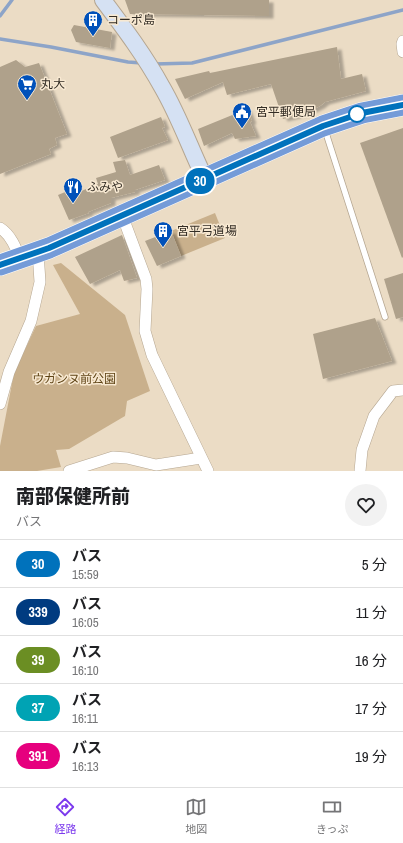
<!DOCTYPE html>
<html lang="ja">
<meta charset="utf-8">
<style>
:root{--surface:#fff;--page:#f2f2f2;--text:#202124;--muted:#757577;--line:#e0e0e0;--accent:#7c3aed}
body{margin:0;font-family:"Archivo Narrow","Noto Sans JP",sans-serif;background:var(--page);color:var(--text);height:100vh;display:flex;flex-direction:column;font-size:15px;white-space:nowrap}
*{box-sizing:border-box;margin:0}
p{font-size:13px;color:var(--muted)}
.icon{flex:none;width:22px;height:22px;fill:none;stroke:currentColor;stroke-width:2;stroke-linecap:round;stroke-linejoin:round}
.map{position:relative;height:471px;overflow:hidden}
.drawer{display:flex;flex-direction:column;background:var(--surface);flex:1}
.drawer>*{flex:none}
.badge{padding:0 8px;border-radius:13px;font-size:14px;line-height:26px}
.map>.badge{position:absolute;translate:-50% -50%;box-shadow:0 0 0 2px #fff}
.round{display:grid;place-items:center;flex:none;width:42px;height:42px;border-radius:21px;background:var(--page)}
.headline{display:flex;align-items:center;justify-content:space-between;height:68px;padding:0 16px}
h1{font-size:19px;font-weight:800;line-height:30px}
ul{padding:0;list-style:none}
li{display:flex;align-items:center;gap:12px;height:48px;padding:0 16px;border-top:1px solid var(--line)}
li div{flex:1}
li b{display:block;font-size:15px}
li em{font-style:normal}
li .badge{min-width:44px;font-weight:700;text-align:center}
.dock{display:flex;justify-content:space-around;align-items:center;height:56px;border-top:1px solid var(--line);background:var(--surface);font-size:11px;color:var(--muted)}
.dock a{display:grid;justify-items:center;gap:2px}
.dock .current{color:var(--accent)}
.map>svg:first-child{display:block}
.green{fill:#c9b08c}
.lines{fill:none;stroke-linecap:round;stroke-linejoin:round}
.stream{stroke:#8da4c8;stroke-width:3.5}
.building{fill:#afa18b;filter:url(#shadow)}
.lane-casing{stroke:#b5a691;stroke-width:7}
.street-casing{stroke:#b5a691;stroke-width:12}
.secondary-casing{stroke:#b5a691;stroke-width:18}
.highway-casing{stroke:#fff;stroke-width:22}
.lane{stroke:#fff;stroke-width:5.5}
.street{stroke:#fff;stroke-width:11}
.secondary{stroke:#d5e1f3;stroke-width:16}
.highway{stroke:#749bd8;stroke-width:21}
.line-casing{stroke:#fff;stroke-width:9}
.line{stroke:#0072bc;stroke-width:6}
.stop-dot{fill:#fff;stroke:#0072bc;stroke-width:2}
.labels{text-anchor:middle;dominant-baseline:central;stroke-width:3;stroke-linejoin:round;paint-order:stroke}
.poi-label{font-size:12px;fill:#332d25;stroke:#f8e9d2;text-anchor:start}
.park-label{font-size:12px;fill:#5f4416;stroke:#f8e9d2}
</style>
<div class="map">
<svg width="403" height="471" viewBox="0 0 403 471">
<defs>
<filter id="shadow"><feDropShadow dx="4.5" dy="2.5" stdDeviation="1" flood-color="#0004"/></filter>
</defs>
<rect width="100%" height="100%" fill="#ebdcc5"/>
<g class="green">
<path d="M215 213 225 238 181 256 171 231Z"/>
<path d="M61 263 125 315 150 391 127 401 125 416 69 449 56 450 61 467 37 471H0V446L14 373 36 326 80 314 53 265Z"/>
</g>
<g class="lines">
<g class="stream">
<path d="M0 16 12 0"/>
<path d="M0 39 51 47 128 62 142 63"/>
<path d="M155 64 192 63 403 10"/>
</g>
</g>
<g class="building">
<path d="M125 0H269V16L130 14Z"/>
<path d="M74 25 112 32 110 48 76 42 71 30Z"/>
<path d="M337 47 341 79 362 74 366 91 325 102 320 106 304 114 283 119 271 84 227 95 223 82 185 99 175 79 209 71 210 73Z"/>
<path d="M16 60 25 67 39 63 67 134 55 138 57 145 49 149 51 154 0 174V67Z"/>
<path d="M247 109 252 121 250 122 256 136 235 139 232 133 204 146 198 129Z"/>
<path d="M161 117 165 127 162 128 168 140 118 158 110 137Z"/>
<path d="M403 128V257L402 258 360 143Z"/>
<path d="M125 160 130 175 159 165 165 180 135 190V192L111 198V203L88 212 89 213 69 220 58 195 77 187 79 192 98 184 96 178 116 172 113 162Z"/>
<path d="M171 231 181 256 157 266 145 241Z"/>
<path d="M122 235 137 278 124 281 120 270 90 284 75 257Z"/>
<path d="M403 273V317L396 319 384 279Z"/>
<path d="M375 318 392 361 323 379 313 334Z"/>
</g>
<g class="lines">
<defs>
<path id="lane" d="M325 130 385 317"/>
<g id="street">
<path d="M403 41 402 44 403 52"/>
<path d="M122 215 146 279 147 289 145 331 152 355 208 471"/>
<path d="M0 228C11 235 16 248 20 259"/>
<path d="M0 404 9 372 31 321 40 282 38 252"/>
<path d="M69 471 113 457 127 458 156 465 201 458"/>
<path d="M360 471 362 450 374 416 393 391 403 390"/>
</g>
<path id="secondary" d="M103 0C124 28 145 56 162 87 179 116 190 148 205 179"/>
<path id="highway" d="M0 265 49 248 323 126 362 113 403 105"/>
</defs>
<use href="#lane" class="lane-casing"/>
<use href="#street" class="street-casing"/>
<use href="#secondary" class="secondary-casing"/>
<use href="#highway" class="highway-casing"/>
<use href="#lane" class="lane"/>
<use href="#street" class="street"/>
<use href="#secondary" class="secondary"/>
<use href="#highway" class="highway"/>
</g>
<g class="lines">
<defs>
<path id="line" d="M0 265 49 248 323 126 362 113 403 105"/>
</defs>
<use href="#line" class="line-casing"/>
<use href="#line" class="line"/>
</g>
<defs>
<symbol id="building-pin" viewBox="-11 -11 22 30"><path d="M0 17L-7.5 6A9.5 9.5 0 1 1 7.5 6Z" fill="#0051ba" stroke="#f8e9d2"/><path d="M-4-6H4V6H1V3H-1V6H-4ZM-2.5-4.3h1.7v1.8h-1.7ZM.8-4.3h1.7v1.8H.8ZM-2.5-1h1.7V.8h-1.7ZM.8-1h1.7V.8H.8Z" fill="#fff"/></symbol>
<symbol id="supermarket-pin" viewBox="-11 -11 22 30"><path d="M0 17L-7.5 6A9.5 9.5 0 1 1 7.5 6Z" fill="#0051ba" stroke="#f8e9d2"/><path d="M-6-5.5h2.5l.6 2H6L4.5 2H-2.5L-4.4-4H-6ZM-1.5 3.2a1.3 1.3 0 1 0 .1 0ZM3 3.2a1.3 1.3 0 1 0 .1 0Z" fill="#fff"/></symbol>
<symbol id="civic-pin" viewBox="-11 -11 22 30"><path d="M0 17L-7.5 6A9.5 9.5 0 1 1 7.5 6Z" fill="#0051ba" stroke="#f8e9d2"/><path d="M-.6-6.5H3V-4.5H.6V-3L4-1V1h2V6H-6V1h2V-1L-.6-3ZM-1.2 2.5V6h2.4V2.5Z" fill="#fff"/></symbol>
<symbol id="restaurant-pin" viewBox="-11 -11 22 30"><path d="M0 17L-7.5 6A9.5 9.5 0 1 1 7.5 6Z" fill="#0051ba" stroke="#f8e9d2"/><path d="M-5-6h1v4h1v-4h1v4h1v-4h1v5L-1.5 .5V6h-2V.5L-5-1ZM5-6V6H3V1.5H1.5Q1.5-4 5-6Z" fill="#fff"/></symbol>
</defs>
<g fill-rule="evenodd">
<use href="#building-pin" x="82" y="9" width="22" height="30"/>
<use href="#supermarket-pin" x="16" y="73" width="22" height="30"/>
<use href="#civic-pin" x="231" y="101" width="22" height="30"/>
<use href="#restaurant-pin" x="62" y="176" width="22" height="30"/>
<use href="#building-pin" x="152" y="220" width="22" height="30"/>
</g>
<circle class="stop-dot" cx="357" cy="114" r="8"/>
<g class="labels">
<g class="poi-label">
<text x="107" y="20">コーポ島</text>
<text x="41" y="84">丸大</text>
<text x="256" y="112">宮平郵便局</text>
<text x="87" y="187">ふみや</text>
<text x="177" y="231">宮平弓道場</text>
</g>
<g class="park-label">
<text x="74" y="379">ウガンヌ前公園</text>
</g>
</g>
</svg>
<b class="badge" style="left:200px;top:181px;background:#0072bc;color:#fff">30</b>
</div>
<section class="drawer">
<div class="headline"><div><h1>南部保健所前</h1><p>バス</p></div><a class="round"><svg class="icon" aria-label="heart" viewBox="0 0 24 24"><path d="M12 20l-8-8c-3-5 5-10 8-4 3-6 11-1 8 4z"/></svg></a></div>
<ul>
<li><span class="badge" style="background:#0072bc;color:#fff">30</span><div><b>バス</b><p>15:59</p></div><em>5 分</em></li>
<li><span class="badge" style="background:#003b80;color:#fff">339</span><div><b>バス</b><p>16:05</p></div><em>11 分</em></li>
<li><span class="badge" style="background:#6b8e23;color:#fff">39</span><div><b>バス</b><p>16:10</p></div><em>16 分</em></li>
<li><span class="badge" style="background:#00a3b4;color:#fff">37</span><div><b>バス</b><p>16:11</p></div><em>17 分</em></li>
<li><span class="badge" style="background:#e6007e;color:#fff">391</span><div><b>バス</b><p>16:13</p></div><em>19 分</em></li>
</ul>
</section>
<nav class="dock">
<a class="current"><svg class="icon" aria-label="directions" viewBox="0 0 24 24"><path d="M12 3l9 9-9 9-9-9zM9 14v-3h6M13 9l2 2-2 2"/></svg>経路</a>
<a><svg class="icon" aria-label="map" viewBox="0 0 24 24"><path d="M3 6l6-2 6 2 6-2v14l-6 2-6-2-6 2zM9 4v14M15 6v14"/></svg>地図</a>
<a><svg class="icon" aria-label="tickets" viewBox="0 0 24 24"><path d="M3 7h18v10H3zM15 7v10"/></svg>きっぷ</a>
</nav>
